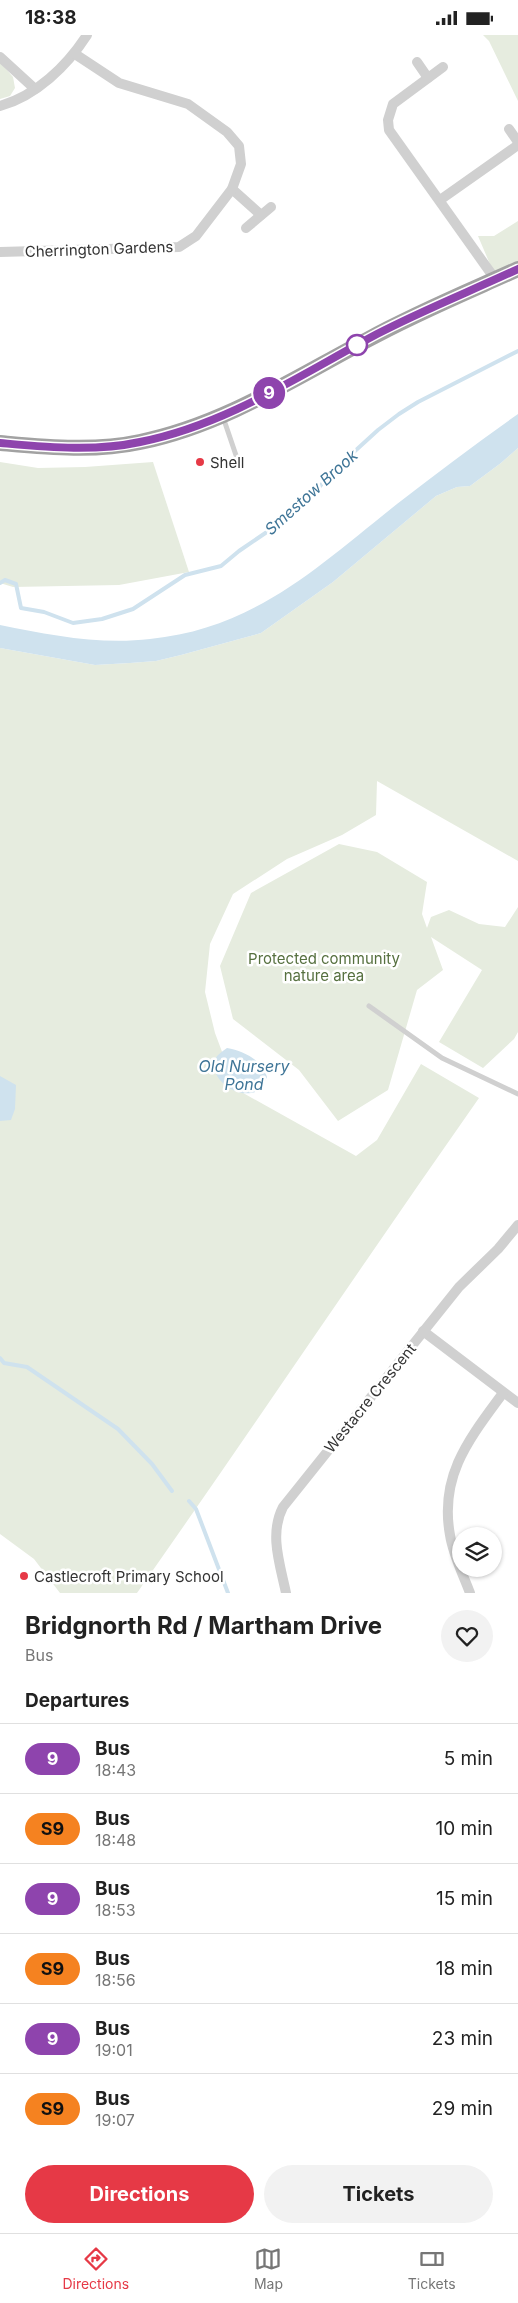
<!DOCTYPE html>
<style>
:root{--surface:#fff;--page:#f2f2f2;--text:#222;--muted:#767676;--line:#e0e0e0;--accent:#e63946}
body{margin:0;font-family:Inter,sans-serif;background:var(--page);color:var(--text);height:100vh;display:flex;flex-direction:column;font-size:19px;white-space:nowrap}
*{box-sizing:border-box;margin:0}
p{font-size:16px;color:var(--muted)}
.icon{flex:none;width:28px;height:28px;fill:none;stroke:currentColor;stroke-width:2;stroke-linecap:round;stroke-linejoin:round}
.map{position:relative;height:1558px;overflow:hidden}
.side{display:flex;flex-direction:column;background:var(--surface);flex:1}
.side>*{flex:none}
.badge{padding:0 10px;border-radius:16px;font-size:18px;line-height:32px}
.fabs{position:absolute;left:452px;top:1492px;display:grid;gap:10px}
.fabs a{display:grid;place-items:center;width:50px;height:50px;border-radius:50%;background:var(--surface);box-shadow:0 1px 4px #0004;font-size:25px}
.map>.badge{position:absolute;translate:-50% -50%;box-shadow:0 0 0 2px #fff}
h2{padding:0 25px;font-size:19px;line-height:45px}
.round{display:grid;place-items:center;flex:none;width:52px;height:52px;border-radius:26px;background:var(--page)}
.head{display:flex;align-items:center;justify-content:space-between;height:85px;padding:0 25px}
h1{font-size:24px;font-weight:700;line-height:38px}
.action{display:flex;gap:10px;margin-top:auto;padding:10px 25px}
.action a{flex:1;height:58px;border-radius:30px;background:var(--accent);color:#fff;font-size:20px;font-weight:700;line-height:58px;text-align:center}
.action a+a{background:var(--page);color:var(--text)}
ul{padding:0;list-style:none}
li{display:flex;align-items:center;gap:15px;height:70px;padding:0 25px;border-top:1px solid var(--line)}
li div{flex:1}
li b{display:block;font-size:19px}
li em{font-style:normal}
li .badge{min-width:55px;font-weight:700;text-align:center}
.status{display:flex;justify-content:space-between;align-items:center;height:35px;padding:0 25px;background:var(--surface);direction:ltr}
.status svg{height:14px;fill:currentColor}
.tabs{display:flex;justify-content:space-around;align-items:center;height:70px;border-top:1px solid var(--line);background:var(--surface);font-size:14px;color:var(--muted)}
.tabs a{display:grid;justify-items:center;gap:2px}
.tabs .selected{color:var(--accent)}
.map>svg:first-child{display:block}
.green{fill:#e6ecdf}
.water{fill:#cfe2ee}
.lines{fill:none;stroke-linecap:round;stroke-linejoin:round}
.stream{stroke:#cfe2ee;stroke-width:4}
.service{stroke:#d0d0d0;stroke-width:5}
.minor{stroke:#d0d0d0;stroke-width:10}
.trunk{stroke:#a2a2a2;stroke-width:16}
.line-casing{stroke:#fff;stroke-width:11}
.line{stroke:#8e44ad;stroke-width:8}
.stop-dot{fill:#fff;stroke:#8e44ad;stroke-width:2.5}
.poi-dot{fill:#e63946;stroke:#fff;stroke-width:2}
.labels{text-anchor:middle;dominant-baseline:central;stroke-width:5;stroke-linejoin:round;paint-order:stroke}
.street-label{font-size:15px;fill:#333;stroke:#fff}
.poi-label{font-size:15px;fill:#333;stroke:#fff;text-anchor:start}
.park-label{font-size:15px;fill:#56703f;stroke:#fff}
.water-label{font-size:16px;font-style:italic;fill:#3f7597;stroke:#fff}
</style>
<div class="status"><b>18:38</b><svg viewBox="0 0 49 12"><path d="M0 12V9h3v3zM5 12V6h3v6zM10 12V3h3v9zM15 12V0h3v12zM26 1h20v11H26zM47 4h2v5h-2z"/></svg></div>
<div class="map">
<svg width="518" height="1558" viewBox="0 0 518 1558">
<rect width="100%" height="100%" fill="#fff"/>
<g class="green">
<path d="M483 0H518V66L489 6Z"/>
<path d="M0 27 13 42 15 53 10 61 0 64Z"/>
<path d="M518 186V231L495 241 478 201H494Z"/>
<path d="M518 413V826L377 746 376 780 342 800 287 824 233 859 210 909 205 957 215 998 236 1054 356 1121 377 1105 421 1029 479 1063C364 1227 252 1394 137 1558H60L34 1524 0 1499V613L95 630 130 628 156 626 181 620 261 598 333 547 436 461 457 452 470 451 501 428Z"/>
<path d="M0 427 38 433 85 432 153 427 189 537 119 550 13 552 0 548Z"/>
<path d="M339 809 377 817 427 847 422 879 427 893 431 882 449 875 479 889 505 892 518 872V997L514 1004 483 1033 439 1007 482 935 431 902 443 935 417 955 388 1055 338 1086 299 1035 233 984 220 931 251 858Z"/>
</g>
<g class="water">
<path d="M518 379V413L501 428 470 451 457 452 436 461 333 547 261 598 181 620 156 626 130 628 95 630 0 613V590C49 600 100 610 150 604 254 594 319 531 397 469 437 438 477 408 518 379Z"/>
<path d="M227 1013C244 1016 262 1025 267 1042L261 1054C239 1069 207 1042 215 1024 218 1019 223 1016 227 1013Z"/>
<path d="M0 1041 16 1050 15 1074 11 1085 0 1086Z"/>
</g>
<g class="lines">
<g class="stream">
<path d="M0 548 5 545 16 549 21 573 44 577 73 588 102 584 133 574 185 540 221 531 239 516 283 486 316 456 332 437 378 395 399 379 418 367 518 316"/>
<path d="M0 1323 4 1328 27 1332 118 1394 152 1429 172 1456"/>
<path d="M189 1466 196 1474 228 1558"/>
</g>
<g class="service">
<path d="M223 382 240 432"/>
<path d="M369 971 442 1023 518 1059"/>
</g>
<g class="minor">
<path d="M0 22 35 54"/>
<path d="M417 27 428 43"/>
<path d="M443 32 393 69 388 85 389 95 495 244"/>
<path d="M0 71C36 61 67 31 87 0"/>
<path d="M509 94 518 107"/>
<path d="M232 154 261 180"/>
<path d="M440 165 518 110"/>
<path d="M246 193 271 172"/>
<path d="M0 217 179 212 196 201 232 154 241 129 239 111 227 97 188 69 119 48 75 19"/>
<path d="M423 1296 518 1368"/>
<path d="M286 1558C280 1529 269 1499 283 1472L459 1252 498 1214 518 1190"/>
<path d="M470 1558C463 1539 453 1520 450 1500 439 1440 470 1403 503 1358"/>
</g>
<path class="trunk" d="M0 408C46 412 94 417 140 407 223 390 293 344 367 305 416 278 467 257 518 234"/>
</g>
<g class="lines">
<defs>
<path id="line" d="M0 408C46 412 94 417 140 407 226 390 300 340 377 299 423 275 471 256 518 234"/>
</defs>
<use href="#line" class="line-casing"/>
<use href="#line" class="line"/>
</g>
<circle class="stop-dot" cx="357" cy="310" r="10"/>
<g class="poi-dot">
<circle cx="200" cy="427" r="5"/>
<circle cx="24" cy="1541" r="5"/>
</g>
<g class="labels">
<g class="street-label">
<text transform="translate(99 214) rotate(-2)">Cherrington Gardens</text>
<text transform="translate(370 1363) rotate(-51)">Westacre Crescent</text>
</g>
<g class="poi-label">
<text x="210" y="427">Shell</text>
<text x="34" y="1541">Castlecroft Primary School</text>
</g>
<g class="park-label">
<text x="324" y="923">Protected community<tspan x="324" dy="17">nature area</tspan></text>
</g>
<g class="water-label">
<text transform="translate(311 457) rotate(-42)">Smestow Brook</text>
<text x="244" y="1031">Old Nursery<tspan x="244" dy="18">Pond</tspan></text>
</g>
</g>
</svg>
<div class="fabs">
<a><svg class="icon" aria-label="layers" viewBox="0 0 24 24"><path d="M12 4l9 5-9 5-9-5zM3 14l9 5 9-5"/></svg></a>
</div>
<b class="badge" style="left:269px;top:358px;background:#8e44ad;color:#fff">9</b>
</div>
<section class="side">
<div class="head"><div><h1>Bridgnorth Rd / Martham Drive</h1><p>Bus</p></div><a class="round"><svg class="icon" aria-label="heart" viewBox="0 0 24 24"><path d="M12 20l-8-8c-3-5 5-10 8-4 3-6 11-1 8 4z"/></svg></a></div>
<h2>Departures</h2>
<ul>
<li><span class="badge" style="background:#8e44ad;color:#fff">9</span><div><b>Bus</b><p>18:43</p></div><em>5 min</em></li>
<li><span class="badge" style="background:#f58220;color:#111">S9</span><div><b>Bus</b><p>18:48</p></div><em>10 min</em></li>
<li><span class="badge" style="background:#8e44ad;color:#fff">9</span><div><b>Bus</b><p>18:53</p></div><em>15 min</em></li>
<li><span class="badge" style="background:#f58220;color:#111">S9</span><div><b>Bus</b><p>18:56</p></div><em>18 min</em></li>
<li><span class="badge" style="background:#8e44ad;color:#fff">9</span><div><b>Bus</b><p>19:01</p></div><em>23 min</em></li>
<li><span class="badge" style="background:#f58220;color:#111">S9</span><div><b>Bus</b><p>19:07</p></div><em>29 min</em></li>
</ul>
<div class="action"><a>Directions</a><a>Tickets</a></div>
</section>
<nav class="tabs">
<a class="selected"><svg class="icon" aria-label="directions" viewBox="0 0 24 24"><path d="M12 3l9 9-9 9-9-9zM9 14v-3h6M13 9l2 2-2 2"/></svg>Directions</a>
<a><svg class="icon" aria-label="map" viewBox="0 0 24 24"><path d="M3 6l6-2 6 2 6-2v14l-6 2-6-2-6 2zM9 4v14M15 6v14"/></svg>Map</a>
<a><svg class="icon" aria-label="tickets" viewBox="0 0 24 24"><path d="M3 7h18v10H3zM15 7v10"/></svg>Tickets</a>
</nav>
